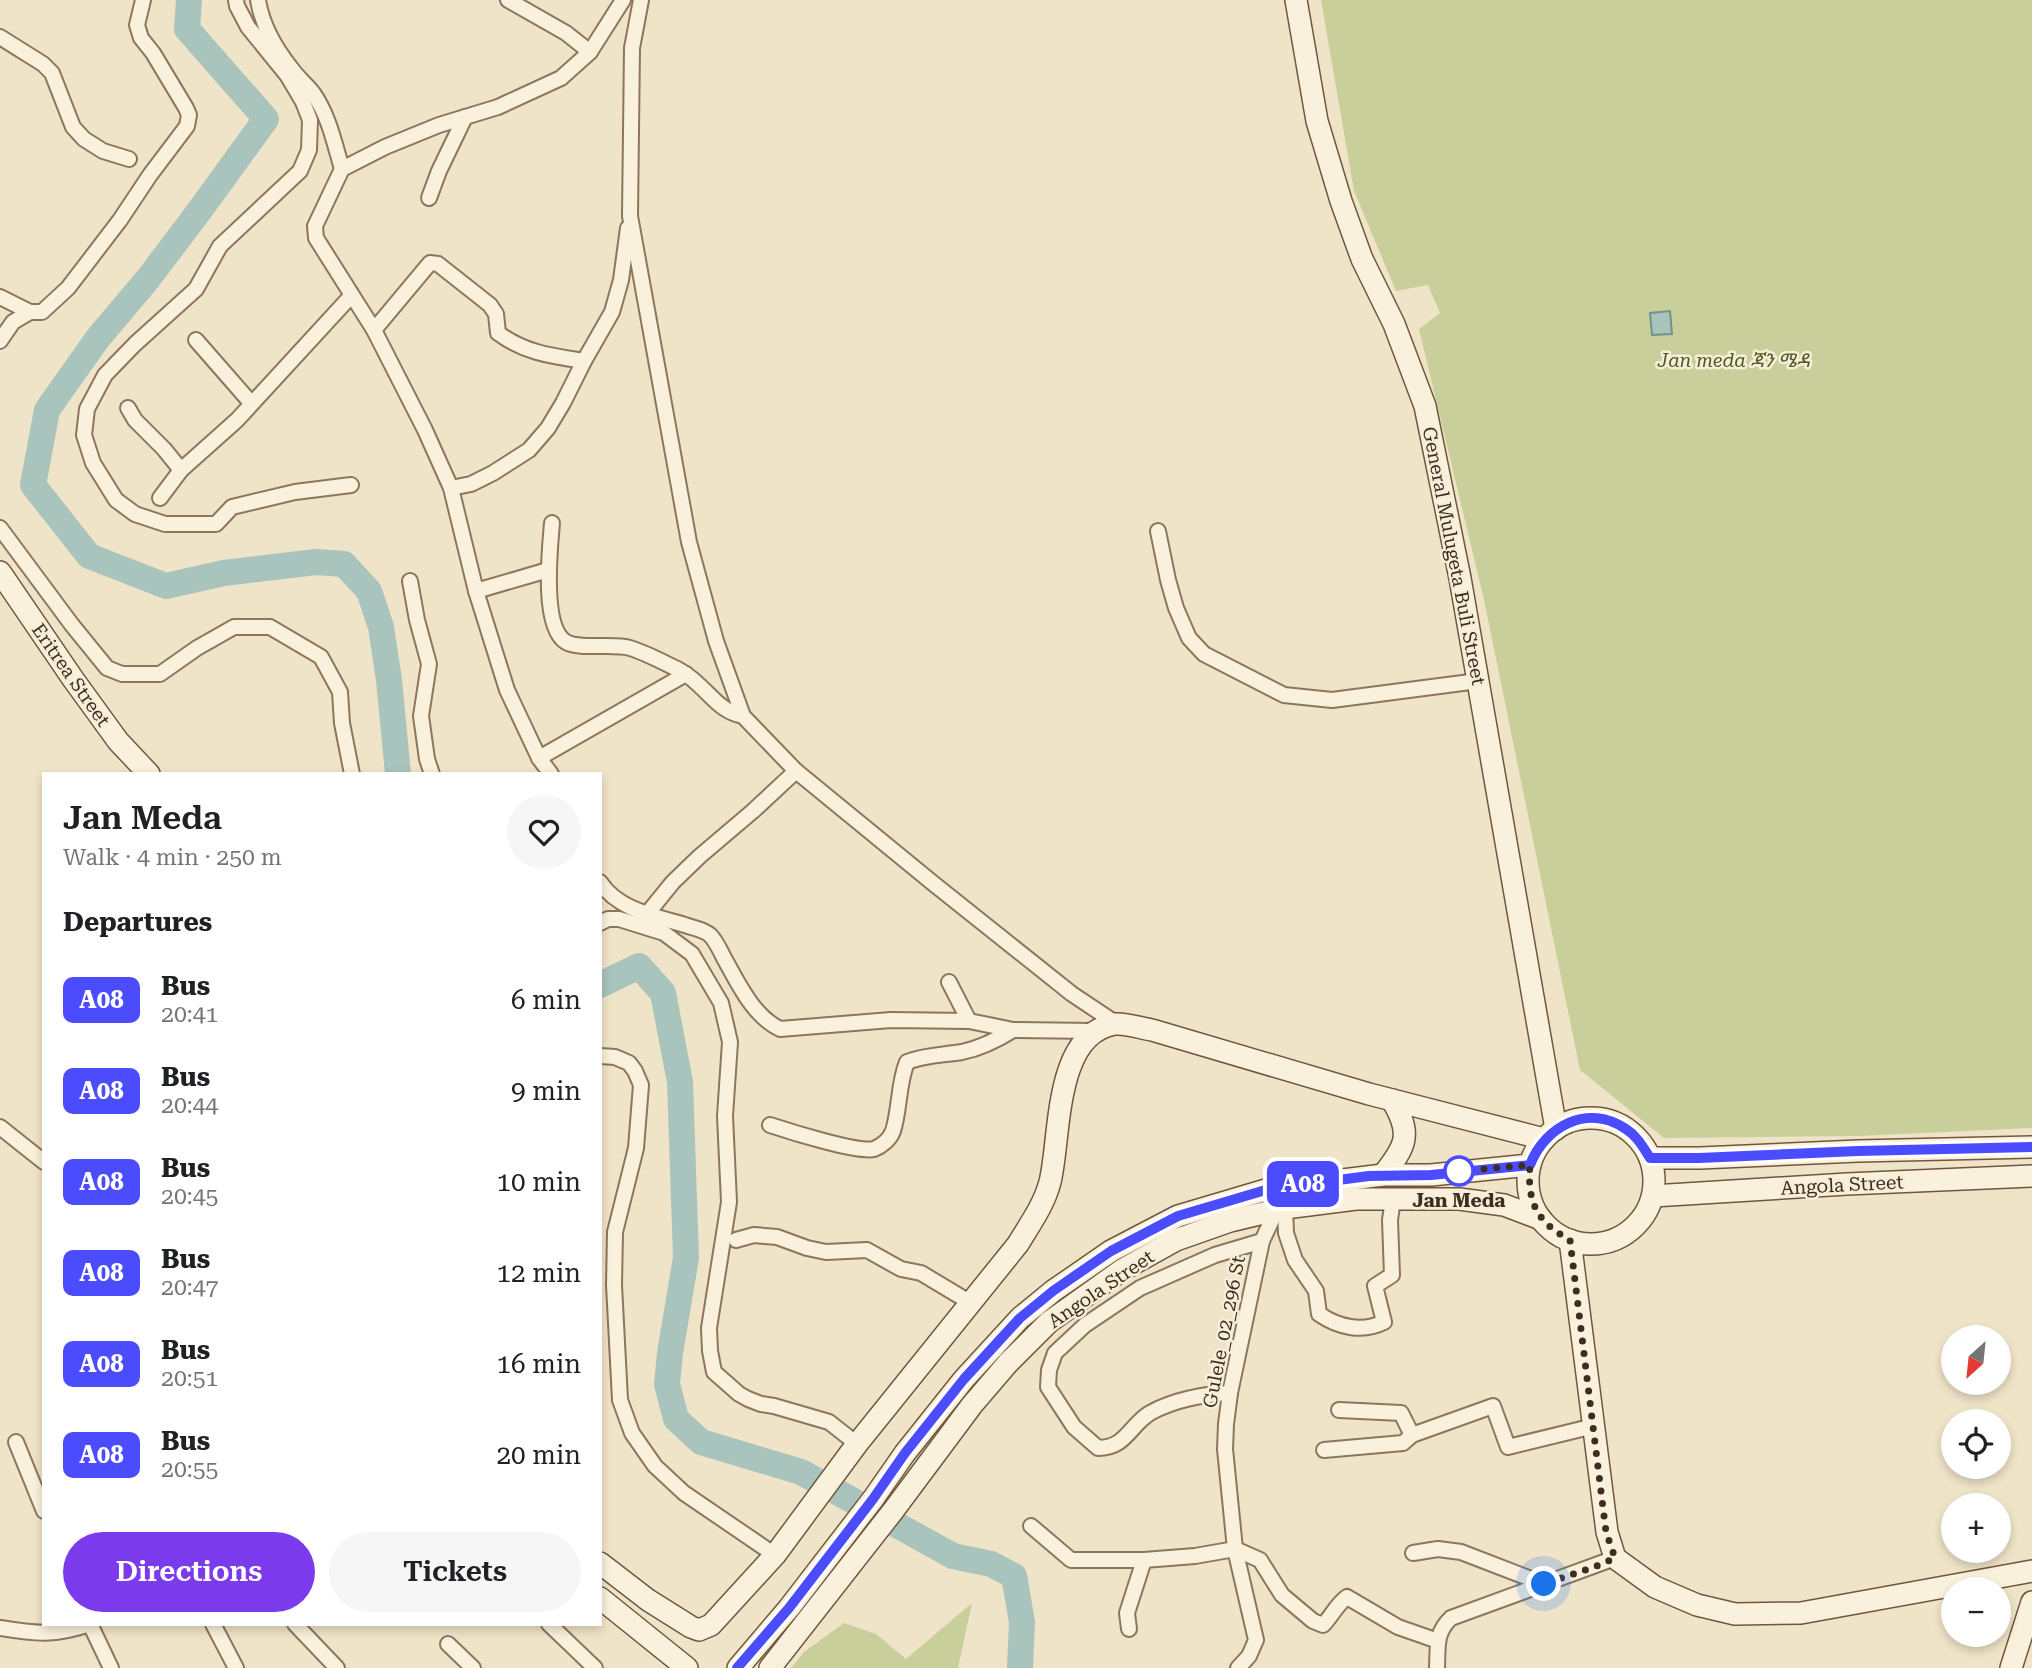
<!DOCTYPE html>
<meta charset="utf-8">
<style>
:root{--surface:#fff;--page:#f6f6f6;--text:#202124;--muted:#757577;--accent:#7c3aed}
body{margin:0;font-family:"Roboto Serif","Noto Sans Ethiopic",serif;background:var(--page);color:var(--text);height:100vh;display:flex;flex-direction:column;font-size:26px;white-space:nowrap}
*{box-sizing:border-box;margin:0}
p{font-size:23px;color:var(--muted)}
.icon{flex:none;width:38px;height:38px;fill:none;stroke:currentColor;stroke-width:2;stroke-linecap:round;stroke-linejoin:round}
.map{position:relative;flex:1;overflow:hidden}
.sheet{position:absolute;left:42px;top:772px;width:560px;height:854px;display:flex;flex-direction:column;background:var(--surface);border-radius:0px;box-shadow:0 4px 10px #0003}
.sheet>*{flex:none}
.badge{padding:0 14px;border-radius:10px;font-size:24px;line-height:46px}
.needle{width:46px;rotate:207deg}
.controls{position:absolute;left:1941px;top:1325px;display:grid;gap:14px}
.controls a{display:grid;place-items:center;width:70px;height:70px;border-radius:50%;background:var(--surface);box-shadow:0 4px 10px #0003;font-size:35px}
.you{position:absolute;width:35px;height:35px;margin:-18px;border:5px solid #fff;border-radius:50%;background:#1a73e8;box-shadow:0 0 0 10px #1a73e833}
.map>.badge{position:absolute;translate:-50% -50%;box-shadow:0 0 0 4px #fff}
h2{padding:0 21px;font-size:26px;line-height:63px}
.round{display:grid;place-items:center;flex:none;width:74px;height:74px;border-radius:37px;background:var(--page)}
.summary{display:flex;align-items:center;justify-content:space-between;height:119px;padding:0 21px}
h1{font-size:33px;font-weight:600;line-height:52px}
.action{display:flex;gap:14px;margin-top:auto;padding:14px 21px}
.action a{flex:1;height:80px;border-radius:42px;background:var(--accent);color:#fff;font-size:28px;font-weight:600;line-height:80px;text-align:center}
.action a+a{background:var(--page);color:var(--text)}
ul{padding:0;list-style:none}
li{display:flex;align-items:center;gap:21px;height:91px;padding:0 21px}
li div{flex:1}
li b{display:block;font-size:26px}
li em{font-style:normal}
li .badge{min-width:77px;font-weight:700;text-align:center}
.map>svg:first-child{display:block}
.green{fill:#c9cf9b}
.water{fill:#a9c4bc;stroke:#6f938a;stroke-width:2}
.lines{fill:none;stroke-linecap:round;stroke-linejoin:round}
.river{stroke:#a9c4bc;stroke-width:26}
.minor-casing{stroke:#8d765c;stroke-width:18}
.secondary-casing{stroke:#6f573f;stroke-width:24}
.minor{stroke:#faf1dc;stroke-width:14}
.secondary{stroke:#faf1dc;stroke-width:21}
.line-casing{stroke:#fff;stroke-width:16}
.line{stroke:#4c4cff;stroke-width:10}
.walk{stroke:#3d2e20;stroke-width:7;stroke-dasharray:0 12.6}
.stop-dot{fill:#fff;stroke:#4c4cff;stroke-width:3.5}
.labels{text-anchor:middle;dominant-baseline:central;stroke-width:5;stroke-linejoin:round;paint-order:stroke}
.park-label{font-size:19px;font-style:italic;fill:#4d5a26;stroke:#f7eed8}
.street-label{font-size:19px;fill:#3d2e20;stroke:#f7eed8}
.stop-label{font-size:19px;font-weight:bold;fill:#3d2e20;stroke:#f7eed8}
</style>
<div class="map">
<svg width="2032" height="1668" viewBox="0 0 2032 1668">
<rect width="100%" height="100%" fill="#f0e4c8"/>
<g class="green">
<path d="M1321 0H2032V1128L1859 1136 1664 1138 1580 1070 1484 600 1419 329 1440 313 1428 285 1396 291 1354 191Z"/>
<path d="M972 1603 958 1668H791L804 1652 844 1623 876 1634 906 1659Z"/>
</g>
<path class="water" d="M1670 311 1672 334 1652 335 1650 313Z"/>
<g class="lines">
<g class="river">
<path d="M189 0 187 29 266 119 197 214 147 280 98 338 47 410 33 485 89 556 166 586 224 573 316 562 344 564 369 591 381 627 389 680 398 774"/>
<path d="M600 985 639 966 663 993 680 1082 686 1258 670 1353 667 1384 676 1419 701 1442 801 1472 953 1556 991 1564 1014 1576 1022 1622 1020 1668"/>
</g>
<defs>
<g id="minor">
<path d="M236 0 237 6 248 27 287 75 303 102 310 120 309 150 300 171 220 246 196 289 135 344 105 375 87 409 84 435 93 463 116 500 135 514 165 524H216L232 507 295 492 351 485"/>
<path d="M258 0C262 25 275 48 291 68 297 77 306 84 313 93 329 116 334 142 342 169"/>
<path d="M508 0 566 33 590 52"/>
<path d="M641 0 632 48 630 216 689 542 716 641 743 716 796 771 934 884 1072 994 1117 1024"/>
<path d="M0 37 43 64 52 73 73 127 84 139 103 151 129 159"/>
<path d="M429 198 439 171 465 117"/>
<path d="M0 297 30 312H42L68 288 120 220 150 175 187 126 189 115 186 108 153 53 141 38 137 25 143 0"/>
<path d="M374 330 430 263 438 264 490 305 496 314 498 333C525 353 552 356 584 361"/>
<path d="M196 340 251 403"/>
<path d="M0 341 13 322 30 312"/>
<path d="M128 408 135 420 164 449 181 470"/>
<path d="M451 488 471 484 493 473 529 450 548 428 563 403 584 361 612 312 621 280 628 228"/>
<path d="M160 498 181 470 237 420 351 296"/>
<path d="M552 523C550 547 541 627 566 642 579 650 614 643 630 648 643 652 657 659 669 665 681 670 691 677 700 686 714 699 723 712 743 716"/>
<path d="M0 528 72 625 107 668 122 674H160L197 648 234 627H270L321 657 340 692 342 723 352 774"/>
<path d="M1158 531 1168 580 1176 608 1189 638 1204 654 1284 695 1332 700 1478 681"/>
<path d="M410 581 417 620 429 664 421 716 427 759 432 774"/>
<path d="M476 591 548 570"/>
<path d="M539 758 686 674"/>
<path d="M551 774 539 758 507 690 476 591 451 488 425 430 374 330 316 238 315 226 342 169 385 147 439 125 498 107 561 78 590 52 623 0"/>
<path d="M600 882C618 910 655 916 685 925 693 928 703 929 710 935 716 941 720 950 724 958 738 983 753 1016 780 1029L891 1020 969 1021 1013 1030 1095 1031"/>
<path d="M647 914 673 882 700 856 753 811 796 771"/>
<path d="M600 923 608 919H619L664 933 692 954 721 1003 730 1042 725 1116 729 1202 709 1328 710 1351 714 1372 739 1394 748 1399 761 1404 774 1406 829 1422 857 1444"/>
<path d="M949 982 969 1021"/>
<path d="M600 1056 615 1057 629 1063 635 1071 641 1085 636 1148 615 1232 614 1285 620 1400 632 1433 655 1466 684 1493 775 1555"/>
<path d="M770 1125C788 1131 858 1153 874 1149 882 1146 890 1139 893 1131 900 1109 898 1084 907 1062 924 1055 943 1055 962 1052 981 1048 997 1040 1013 1030"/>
<path d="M0 1127 44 1162"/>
<path d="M1285 1208 1286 1233 1295 1260 1316 1291 1319 1314C1338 1327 1362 1333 1384 1322L1375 1286 1392 1275 1390 1220 1393 1199"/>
<path d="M736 1240 754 1235 777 1237 807 1248 826 1252 867 1250 901 1269 921 1273 971 1303"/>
<path d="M1230 1393C1204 1394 1173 1400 1150 1413 1130 1425 1126 1448 1098 1448L1074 1427 1048 1387 1049 1370 1055 1353 1085 1325 1140 1288 1215 1255 1262 1241"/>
<path d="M1339 1410 1401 1413 1412 1435 1493 1406 1508 1447 1594 1426"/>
<path d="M16 1442 44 1511"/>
<path d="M1324 1450 1403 1443 1412 1435"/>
<path d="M1031 1526 1071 1560H1144L1195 1556 1235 1549"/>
<path d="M1235 1549 1260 1560 1282 1595 1313 1621 1323 1625C1332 1616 1336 1605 1347 1597L1398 1627 1438 1641"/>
<path d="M1413 1553 1438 1549 1461 1552 1544 1584"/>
<path d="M213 1624 236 1668"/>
<path d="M295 1624 337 1668"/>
<path d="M549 1624 595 1668"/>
<path d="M0 1628C36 1634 55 1636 90 1624L111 1668"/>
<path d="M1129 1629 1127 1613 1144 1560"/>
<path d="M448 1644 473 1668"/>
<path d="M1238 1668 1249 1656 1256 1640 1235 1549 1225 1449 1226 1424 1230 1393 1262 1241 1277 1209"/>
<path d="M1437 1668C1438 1647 1435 1633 1451 1618L1615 1558"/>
</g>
<g id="secondary">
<path d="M1296 0 1317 121 1341 201 1362 259 1394 324 1425 406 1460 578 1556 1129"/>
<path d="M0 572 73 679 118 741 149 774"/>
<circle cx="1591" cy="1181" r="63"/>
<path d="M1650 1158H1700L1858 1151 2032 1147"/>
<path d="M1383 1175C1407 1145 1412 1134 1392 1100"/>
<path d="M1653 1196 1847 1184 2032 1176"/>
<path d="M1570 1240 1607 1532 1615 1558 1655 1587 1697 1605 1735 1614 1801 1613 2032 1571"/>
<path d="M600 1563 648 1600 691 1627 699 1630 711 1625 775 1555 857 1444 1018 1244C1030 1224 1044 1205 1050 1182 1061 1138 1053 1034 1115 1024 1126 1023 1140 1028 1152 1030L1369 1094 1544 1139"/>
<path d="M600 1598 687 1668"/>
<path d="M738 1668 789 1608 873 1499 905 1453 964 1379 1020 1318 1053 1291 1111 1251 1178 1216 1269 1189 1383 1175H1431L1530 1165"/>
<path d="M770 1668 893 1511 972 1405 1008 1363 1049 1322 1122 1270 1176 1240 1230 1221 1285 1208 1356 1199H1459L1504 1205 1541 1219"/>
<path d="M2011 1668 2032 1602"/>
</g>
</defs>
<use href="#minor" class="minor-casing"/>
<use href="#secondary" class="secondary-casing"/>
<use href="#minor" class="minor"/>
<use href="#secondary" class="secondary"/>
</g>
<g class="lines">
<defs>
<path id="line" d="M737 1668 789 1608 873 1499 905 1453 964 1379 1020 1318 1053 1291 1111 1251 1178 1216 1269 1189 1369 1176 1431 1175 1530 1165C1545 1126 1588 1103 1626 1129 1637 1136 1643 1147 1650 1158H1699L1858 1151 2032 1147"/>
</defs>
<use href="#line" class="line-casing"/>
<use href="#line" class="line"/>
<path class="walk" d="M1459 1171 1530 1165C1527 1203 1537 1222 1570 1240L1606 1532 1615 1558 1594 1567 1544 1584"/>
</g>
<circle class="stop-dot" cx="1459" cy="1171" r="14"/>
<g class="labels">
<g class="park-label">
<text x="1734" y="360">Jan meda ጃን ሜዳ</text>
</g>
<g class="street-label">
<text transform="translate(1454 556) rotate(79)">General Mulugeta Buli Street</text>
<text transform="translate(71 675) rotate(55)">Eritrea Street</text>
<text transform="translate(1842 1185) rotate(-3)">Angola Street</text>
<text transform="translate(1101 1289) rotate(-34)">Angola Street</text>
<text transform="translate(1224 1332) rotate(-79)">Gulele_02_296 St</text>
</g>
<g class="stop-label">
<text x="1459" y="1200">Jan Meda</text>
</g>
</g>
</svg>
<div class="controls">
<a><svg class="needle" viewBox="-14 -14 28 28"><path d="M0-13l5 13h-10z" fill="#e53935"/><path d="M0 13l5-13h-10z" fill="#757577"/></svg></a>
<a><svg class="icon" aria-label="locate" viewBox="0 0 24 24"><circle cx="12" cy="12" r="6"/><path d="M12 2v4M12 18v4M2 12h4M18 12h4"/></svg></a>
<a>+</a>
<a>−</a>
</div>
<div class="you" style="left:1544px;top:1584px"></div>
<b class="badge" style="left:1303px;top:1184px;background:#4c4cff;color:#fff">A08</b>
<section class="sheet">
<div class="summary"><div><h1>Jan Meda</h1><p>Walk · 4 min · 250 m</p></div><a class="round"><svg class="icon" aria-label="heart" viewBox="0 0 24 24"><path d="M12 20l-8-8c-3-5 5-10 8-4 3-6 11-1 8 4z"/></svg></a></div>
<h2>Departures</h2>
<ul>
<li><span class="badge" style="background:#4c4cff;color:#fff">A08</span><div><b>Bus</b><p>20:41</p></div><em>6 min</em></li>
<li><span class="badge" style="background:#4c4cff;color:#fff">A08</span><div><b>Bus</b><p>20:44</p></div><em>9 min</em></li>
<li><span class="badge" style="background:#4c4cff;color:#fff">A08</span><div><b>Bus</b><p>20:45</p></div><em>10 min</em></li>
<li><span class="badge" style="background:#4c4cff;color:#fff">A08</span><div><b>Bus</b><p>20:47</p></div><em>12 min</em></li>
<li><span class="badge" style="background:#4c4cff;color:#fff">A08</span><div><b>Bus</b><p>20:51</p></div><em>16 min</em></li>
<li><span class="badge" style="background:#4c4cff;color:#fff">A08</span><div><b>Bus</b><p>20:55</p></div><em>20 min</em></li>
</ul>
<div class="action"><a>Directions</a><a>Tickets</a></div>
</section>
</div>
